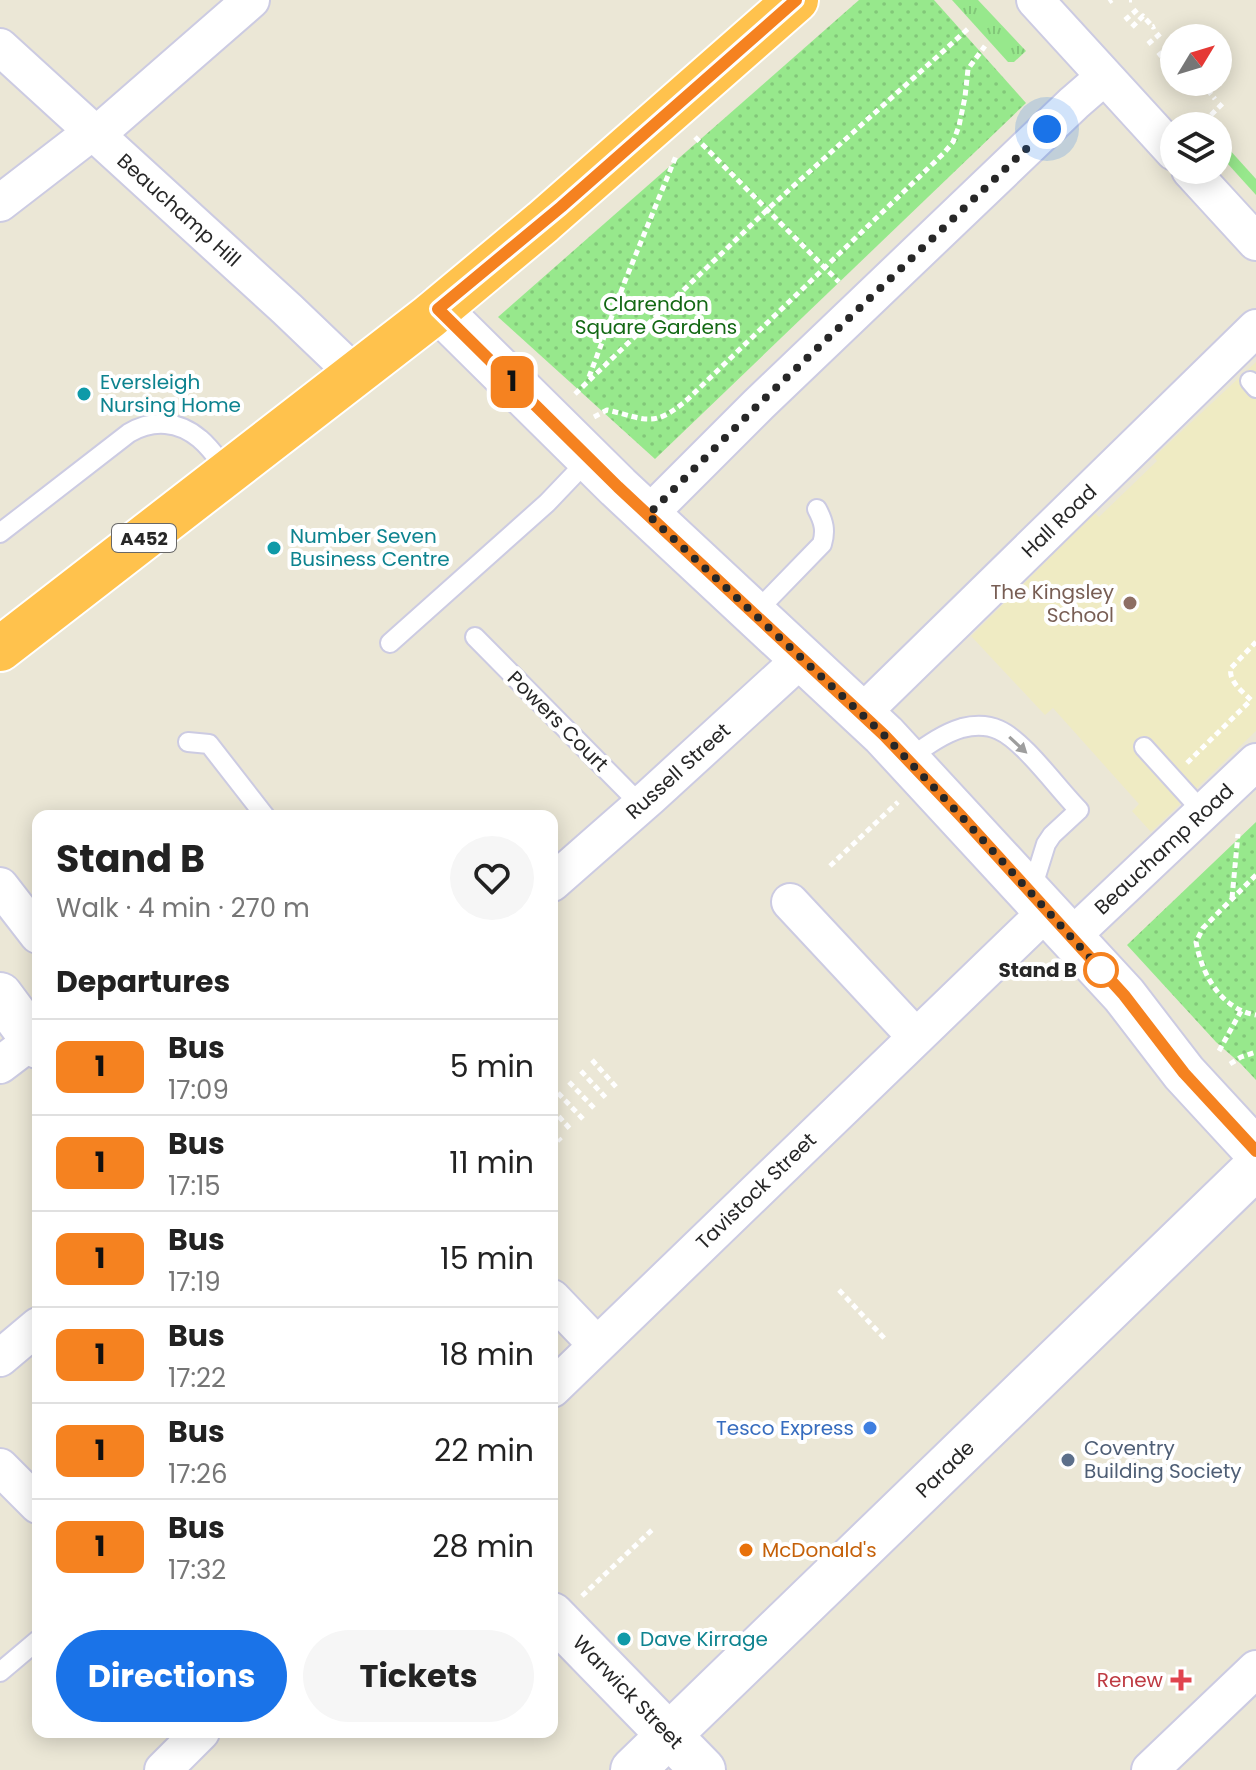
<!DOCTYPE html>
<meta charset="utf-8">
<style>
:root{--surface:#fff;--page:#f6f6f6;--text:#222;--muted:#767676;--line:#e0e0e0;--accent:#1a73e8}
body{margin:0;font-family:Poppins,sans-serif;background:var(--page);color:var(--text);height:100vh;display:flex;flex-direction:column;font-size:30px;white-space:nowrap}
*{box-sizing:border-box;margin:0}
p{font-size:26px;color:var(--muted)}
.icon{flex:none;width:44px;height:44px;fill:none;stroke:currentColor;stroke-width:2;stroke-linecap:round;stroke-linejoin:round}
.map{position:relative;flex:1;overflow:hidden}
.side{position:absolute;left:32px;top:810px;width:526px;height:928px;display:flex;flex-direction:column;background:var(--surface);border-radius:16px;box-shadow:0 4px 20px #0003}
.side>*{flex:none}
.badge{padding:0 16px;border-radius:12px;font-size:28px;line-height:52px}
.needle{width:52px;rotate:52deg}
.tools{position:absolute;left:1160px;top:24px;display:grid;gap:16px}
.tools a{display:grid;place-items:center;width:72px;height:72px;border-radius:50%;background:var(--surface);box-shadow:0 4px 20px #0003;font-size:40px}
.you{position:absolute;width:40px;height:40px;margin:-20px;border:6px solid #fff;border-radius:50%;background:#1a73e8;box-shadow:0 0 0 12px #1a73e833}
.map>.badge{position:absolute;translate:-50% -50%;box-shadow:0 0 0 4px #fff}
h2{padding:0 24px;font-size:30px;line-height:72px}
.round{display:grid;place-items:center;flex:none;width:84px;height:84px;border-radius:42px;background:var(--page)}
.headline{display:flex;align-items:center;justify-content:space-between;height:136px;padding:0 24px}
h1{font-size:38px;font-weight:700;line-height:60px}
.cta{display:flex;gap:16px;margin-top:auto;padding:16px 24px}
.cta a{flex:1;height:92px;border-radius:48px;background:var(--accent);color:#fff;font-size:32px;font-weight:700;line-height:92px;text-align:center}
.cta a+a{background:var(--page);color:var(--text)}
ul{padding:0;list-style:none}
li{display:flex;align-items:center;gap:24px;height:96px;padding:0 24px;border-top:2px solid var(--line)}
li div{flex:1}
li b{display:block;font-size:30px}
li em{font-style:normal}
li .badge{min-width:88px;font-weight:700;text-align:center}
.map>svg:first-child{display:block}
.education{fill:#efebc3}
.grass{fill:url(#grass-tufts)}
.park{fill:url(#park-dots)}
.lines{fill:none;stroke-linecap:round;stroke-linejoin:round}
.lane-casing{stroke:#cccbe2;stroke-width:22}
.street-casing{stroke:#cccbe2;stroke-width:40}
.secondary-casing{stroke:#cccbe2;stroke-width:48}
.highway-casing{stroke:#fff;stroke-width:48}
.path{stroke:#fff;stroke-width:5;stroke-dasharray:6 4;stroke-linecap:butt}
.lane{stroke:#fff;stroke-width:18}
.street{stroke:#fff;stroke-width:36}
.secondary{stroke:#fff;stroke-width:44}
.highway{stroke:#ffc24d;stroke-width:44}
.oneway{fill:#9e9e9e}
.line-casing{stroke:#fff;stroke-width:18}
.line{stroke:#f58220;stroke-width:12}
.walk{stroke:#272727;stroke-width:8;stroke-dasharray:0 14.4}
.culture-dot{fill:#0f9aa8;stroke:#fff;stroke-width:3}
.education-dot{fill:#8d6e63;stroke:#fff;stroke-width:3}
.stop-dot{fill:#fff;stroke:#f58220;stroke-width:4}
.shop-dot{fill:#3f7fe0;stroke:#fff;stroke-width:3}
.service-dot{fill:#5c6f8a;stroke:#fff;stroke-width:3}
.food-dot{fill:#e8710a;stroke:#fff;stroke-width:3}
.health-dot{fill:#e0444e;stroke:#fff;stroke-width:3}
.labels{text-anchor:middle;dominant-baseline:central;stroke-width:8;stroke-linejoin:round;paint-order:stroke}
.shield{fill:#fff;stroke:#686868;stroke-width:2}
.shield-label{font-size:18px;font-weight:bold;fill:#272727}
.street-label{font-size:20px;fill:#272727;stroke:#fff}
.park-label{font-size:20px;fill:#136814;stroke:#fff}
.culture-label{font-size:20px;fill:#0d838f;stroke:#fff;text-anchor:start}
.education-label{font-size:20px;fill:#785e54;stroke:#fff;text-anchor:end}
.stop-label{font-size:20px;font-weight:bold;fill:#272727;stroke:#fff;text-anchor:end}
.shop-label{font-size:20px;fill:#366cbe;stroke:#fff;text-anchor:end}
.service-label{font-size:20px;fill:#4e5e75;stroke:#fff;text-anchor:start}
.food-label{font-size:20px;fill:#c56008;stroke:#fff;text-anchor:start}
.health-label{font-size:20px;fill:#be3a42;stroke:#fff;text-anchor:end}
</style>
<div class="map">
<svg width="1256" height="1770" viewBox="0 0 1256 1770">
<defs>
<pattern id="grass-tufts" width="24" height="20" patternUnits="userSpaceOnUse" patternTransform="scale(2)"><rect width="24" height="20" fill="#97e88c"/><path d="M3 7l-1-3M5 7V3M7 7l1-3M15 17l-1-3M17 17v-4M19 17l1-3" fill="none" stroke="#82c779"/></pattern>
<pattern id="park-dots" width="8" height="8" patternUnits="userSpaceOnUse" patternTransform="scale(2)"><rect width="8" height="8" fill="#97e88c"/><path d="M2 2h.1M6 6h.1" fill="none" stroke="#82c779" stroke-width="1.8" stroke-linecap="round"/></pattern>
</defs>
<rect width="100%" height="100%" fill="#ebe7d6"/>
<path class="education" d="M1256 362V731L1151 832 1132 811 1139 804 1053 708 1045 715 971 636 1095 513 1099 517 1157 461 1154 457Z"/>
<g class="grass">
<path d="M952 0H978L1026 51 1014 62H1008Z"/>
<path d="M1218 137 1256 179V195L1218 153Z"/>
</g>
<g class="park">
<path d="M859 0H934L1026 103 655 459 498 317Z"/>
<path d="M1256 822V1080L1241 1064 1216 1042 1127 945Z"/>
</g>
<g class="lines">
<defs>
<g id="lane">
<path d="M1250 381 1256 388"/>
<path d="M0 533 129 433C153 419 179 421 200 439 211 448 220 462 229 473"/>
<path d="M754 614 822 544C826 531 824 522 817 509"/>
<path d="M475 637 641 805"/>
<path d="M390 643 547 503 589 459"/>
<path d="M188 742 209 744 265 816"/>
<path d="M1144 747 1203 812"/>
<path d="M908 759C925 747 942 734 962 728 974 725 988 725 999 730 1024 741 1058 789 1079 810L1052 835 1046 844 1031 892"/>
<path d="M0 1672 38 1640"/>
</g>
<g id="street">
<path d="M1035 0 1174 152"/>
<path d="M0 47 287 309 356 375"/>
<path d="M96 135 251 0"/>
<path d="M1190 170 1256 242"/>
<path d="M0 203 92 132"/>
<path d="M648 515 759 404 1074 103 1104 77"/>
<path d="M861 714 1256 328"/>
<path d="M552 883 650 797 802 658"/>
<path d="M0 886 38 935"/>
<path d="M790 902 916 1037"/>
<path d="M1071 937 1256 762"/>
<path d="M0 1065 33 1040"/>
<path d="M552 1298 597 1345"/>
<path d="M0 1358 38 1326"/>
<path d="M552 1389 1048 910"/>
<path d="M0 1467 38 1505"/>
<path d="M163 1770 201 1732"/>
<path d="M1150 1770 1256 1669"/>
</g>
<g id="secondary">
<path d="M438 309 618 487 884 735 1124 995 1184 1073 1256 1151"/>
<path d="M0 995 38 1046"/>
<path d="M552 1615 703 1770"/>
<path d="M633 1770 1256 1167"/>
</g>
<path id="highway" d="M0 649 429 317 543 222 796 0"/>
</defs>
<use href="#lane" class="lane-casing"/>
<use href="#street" class="street-casing"/>
<use href="#secondary" class="secondary-casing"/>
<use href="#highway" class="highway-casing"/>
<g class="path">
<path d="M1129 0H1132"/>
<path d="M1109 2 1112 0"/>
<path d="M1125 20 1139 8"/>
<path d="M1132 27 1143 16 1153 27 1155 26"/>
<path d="M1148 44 1161 33"/>
<path d="M1158 56 1172 44"/>
<path d="M1201 82 1215 99"/>
<path d="M1182 83 1183 82"/>
<path d="M1186 86 1190 82"/>
<path d="M1211 115 1223 103"/>
<path d="M695 137 839 282"/>
<path d="M589 377 625 281 676 156"/>
<path d="M575 394 768 209 969 28"/>
<path d="M594 417 607 410C647 419 653 429 688 399L944 153 953 142 959 126 965 97 968 69 985 46"/>
<path d="M1187 763 1251 700C1242 691 1228 681 1231 668L1256 642"/>
<path d="M830 866 898 802"/>
<path d="M1256 875 1203 928 1196 942C1202 975 1221 1009 1256 1015"/>
<path d="M1232 898 1238 834"/>
<path d="M1219 1051 1241 1011"/>
<path d="M592 1060 617 1088"/>
<path d="M1230 1064 1241 1057 1256 1052"/>
<path d="M581 1071 606 1098"/>
<path d="M569 1082 595 1109"/>
<path d="M558 1093 584 1120"/>
<path d="M552 1109 572 1131"/>
<path d="M552 1131 561 1141"/>
<path d="M839 1290 885 1339"/>
<path d="M582 1596 654 1528"/>
</g>
<use href="#lane" class="lane"/>
<use href="#street" class="street"/>
<use href="#secondary" class="secondary"/>
<use href="#highway" class="highway"/>
</g>
<defs><path id="oneway-solid" d="M-6-.8H1V-3.2L6.5 0L1 3.2V.8H-6Z" transform="scale(2)"/></defs>
<use class="oneway" href="#oneway-solid" transform="translate(1018 745) rotate(43)"/>
<g class="lines">
<defs>
<path id="line" d="M796 0 561 207 438 309 618 487 884 735 961 816 1124 995 1184 1073 1256 1151"/>
</defs>
<use href="#line" class="line-casing"/>
<use href="#line" class="line"/>
<path class="walk" d="M1047 129 759 404 648 515 884 735 961 816 1101 970"/>
</g>
<g class="culture-dot">
<circle cx="84" cy="394" r="8"/>
<circle cx="274" cy="548" r="8"/>
<circle cx="624" cy="1639" r="8"/>
</g>
<circle class="education-dot" cx="1130" cy="603" r="8"/>
<circle class="stop-dot" cx="1101" cy="970" r="16"/>
<circle class="shop-dot" cx="870" cy="1428" r="8"/>
<circle class="service-dot" cx="1068" cy="1460" r="8"/>
<circle class="food-dot" cx="746" cy="1550" r="8"/>
<path class="health-dot" d="M1177 1668h8v8h8v8h-8v8h-8v-8h-8v-8h8z"/>
<g class="labels">
<rect class="shield" x="112" y="524" width="64" height="28" rx="6"/>
<g class="shield-label">
<text x="144" y="538">A452</text>
</g>
<g class="street-label">
<text transform="translate(179 210) rotate(42)">Beauchamp Hill</text>
<text transform="translate(1059 521) rotate(-44)">Hall Road</text>
<text transform="translate(558 721) rotate(45)">Powers Court</text>
<text transform="translate(678 771) rotate(-42)">Russell Street</text>
<text transform="translate(1164 849) rotate(-43)">Beauchamp Road</text>
<text transform="translate(756 1191) rotate(-44)">Tavistock Street</text>
<text transform="translate(945 1469) rotate(-44)">Parade</text>
<text transform="translate(628 1692) rotate(46)">Warwick Street</text>
</g>
<g class="park-label">
<text x="656" y="304">Clarendon<tspan x="656" dy="23">Square Gardens</tspan></text>
</g>
<g class="culture-label">
<text x="100" y="382">Eversleigh<tspan x="100" dy="23">Nursing Home</tspan></text>
<text x="290" y="536">Number Seven<tspan x="290" dy="23">Business Centre</tspan></text>
<text x="640" y="1639">Dave Kirrage</text>
</g>
<g class="education-label">
<text x="1114" y="592">The Kingsley<tspan x="1114" dy="23">School</tspan></text>
</g>
<g class="stop-label">
<text x="1077" y="970">Stand B</text>
</g>
<g class="shop-label">
<text x="854" y="1428">Tesco Express</text>
</g>
<g class="service-label">
<text x="1084" y="1448">Coventry<tspan x="1084" dy="23">Building Society</tspan></text>
</g>
<g class="food-label">
<text x="762" y="1550">McDonald's</text>
</g>
<g class="health-label">
<text x="1163" y="1680">Renew</text>
</g>
</g>
</svg>
<div class="tools">
<a><svg class="needle" viewBox="-14 -14 28 28"><path d="M0-13l5 13h-10z" fill="#e53935"/><path d="M0 13l5-13h-10z" fill="#767676"/></svg></a>
<a><svg class="icon" aria-label="layers" viewBox="0 0 24 24"><path d="M12 4l9 5-9 5-9-5zM3 14l9 5 9-5"/></svg></a>
</div>
<div class="you" style="left:1047px;top:129px"></div>
<b class="badge" style="left:512px;top:382px;background:#f58220;color:#111">1</b>
<section class="side">
<div class="headline"><div><h1>Stand B</h1><p>Walk · 4 min · 270 m</p></div><a class="round"><svg class="icon" aria-label="heart" viewBox="0 0 24 24"><path d="M12 20l-8-8c-3-5 5-10 8-4 3-6 11-1 8 4z"/></svg></a></div>
<h2>Departures</h2>
<ul>
<li><span class="badge" style="background:#f58220;color:#111">1</span><div><b>Bus</b><p>17:09</p></div><em>5 min</em></li>
<li><span class="badge" style="background:#f58220;color:#111">1</span><div><b>Bus</b><p>17:15</p></div><em>11 min</em></li>
<li><span class="badge" style="background:#f58220;color:#111">1</span><div><b>Bus</b><p>17:19</p></div><em>15 min</em></li>
<li><span class="badge" style="background:#f58220;color:#111">1</span><div><b>Bus</b><p>17:22</p></div><em>18 min</em></li>
<li><span class="badge" style="background:#f58220;color:#111">1</span><div><b>Bus</b><p>17:26</p></div><em>22 min</em></li>
<li><span class="badge" style="background:#f58220;color:#111">1</span><div><b>Bus</b><p>17:32</p></div><em>28 min</em></li>
</ul>
<div class="cta"><a>Directions</a><a>Tickets</a></div>
</section>
</div>
